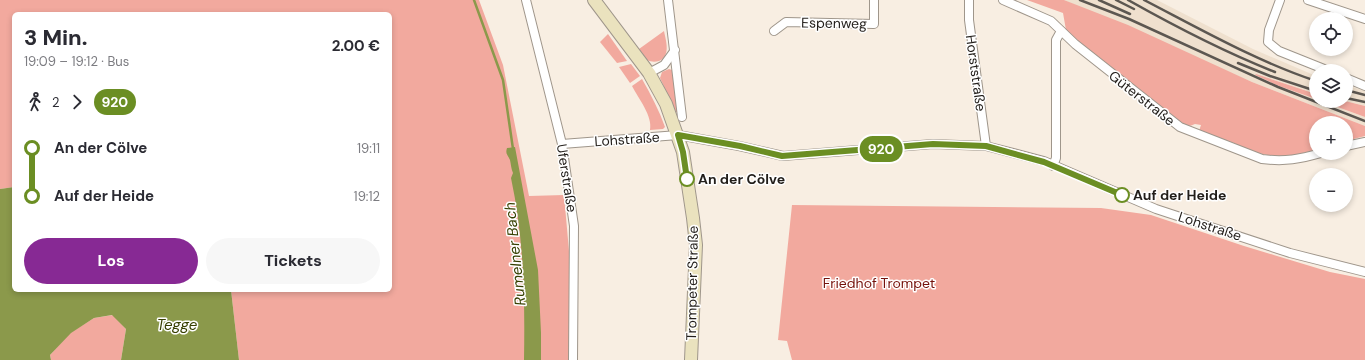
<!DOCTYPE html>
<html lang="de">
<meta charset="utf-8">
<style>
:root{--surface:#fff;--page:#f7f7f7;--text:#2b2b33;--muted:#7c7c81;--accent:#872994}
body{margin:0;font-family:"DM Sans",sans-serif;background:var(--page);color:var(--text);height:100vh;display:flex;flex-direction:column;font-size:15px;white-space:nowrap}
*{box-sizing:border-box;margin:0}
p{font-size:13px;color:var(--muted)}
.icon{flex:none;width:22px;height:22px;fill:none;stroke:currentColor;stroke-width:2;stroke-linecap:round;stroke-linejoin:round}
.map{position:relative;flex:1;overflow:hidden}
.side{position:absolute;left:12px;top:12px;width:380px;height:280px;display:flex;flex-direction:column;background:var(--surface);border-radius:6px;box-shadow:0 2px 6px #0003}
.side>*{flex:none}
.badge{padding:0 8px;border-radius:13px;font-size:14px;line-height:26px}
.buttons{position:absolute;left:1309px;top:12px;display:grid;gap:8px}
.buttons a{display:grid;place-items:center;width:44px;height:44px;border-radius:50%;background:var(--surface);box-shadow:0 2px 6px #0003;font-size:20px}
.map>.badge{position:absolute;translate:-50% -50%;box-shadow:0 0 0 2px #fff}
.legs{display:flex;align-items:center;gap:6px;height:44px;padding:0 12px;font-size:13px}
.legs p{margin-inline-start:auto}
.headline{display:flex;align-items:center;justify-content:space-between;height:68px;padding:0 12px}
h1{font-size:22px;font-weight:800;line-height:30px}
.button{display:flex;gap:8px;margin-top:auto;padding:8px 12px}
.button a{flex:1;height:46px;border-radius:24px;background:var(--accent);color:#fff;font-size:16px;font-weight:800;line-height:46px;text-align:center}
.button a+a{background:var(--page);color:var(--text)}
ul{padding:0 12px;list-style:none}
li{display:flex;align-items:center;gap:14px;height:48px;font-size:15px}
li i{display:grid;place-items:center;width:6px;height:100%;margin:0 5px;background:currentColor}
li i::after{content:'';width:10px;height:10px;margin:-5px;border:3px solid;border-radius:50%;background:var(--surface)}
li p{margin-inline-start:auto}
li:first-child i{background:linear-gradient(#0000 50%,currentColor 0)}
li:last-child i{background:linear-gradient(currentColor 50%,#0000 0)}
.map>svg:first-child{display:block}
.built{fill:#efe0ce}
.green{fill:#f2a99e}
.water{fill:#8b994b}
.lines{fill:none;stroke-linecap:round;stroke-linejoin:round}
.stream{stroke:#8b994b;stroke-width:2.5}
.street-casing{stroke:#9f968b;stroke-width:10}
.secondary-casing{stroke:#9f968b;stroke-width:14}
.street{stroke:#fff;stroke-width:8}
.secondary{stroke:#eae2be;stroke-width:12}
.rail{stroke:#5c5751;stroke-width:2.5}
.line-1-casing{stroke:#fff;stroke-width:9}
.line-1{stroke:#6b8e23;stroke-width:6}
.stop-1-dot{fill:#fff;stroke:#6b8e23;stroke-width:2}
.labels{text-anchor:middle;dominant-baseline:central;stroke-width:3;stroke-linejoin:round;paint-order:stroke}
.street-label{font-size:14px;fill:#221e1a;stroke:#fff}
.stop-label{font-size:14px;font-weight:bold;fill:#221e1a;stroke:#fff;text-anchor:start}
.park-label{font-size:14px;fill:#75110b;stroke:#fff}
.water-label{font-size:15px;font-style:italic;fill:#373f01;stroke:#fff}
</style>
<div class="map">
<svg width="1365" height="360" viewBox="0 0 1365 360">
<rect width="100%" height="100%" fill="#f8eee2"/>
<g class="built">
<path d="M1064 0H1157L1253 49 1316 76V94L1256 74 1255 75 1279 86 1316 99V101H1321L1365 117V126L1252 82Z"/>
<path d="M1346 85 1365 91V106L1345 101Z"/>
</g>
<g class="green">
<path d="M0 0H479L503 65 529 196 564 195 569 251V360H239L231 290H390V14H14V187L0 189Z"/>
<path d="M1027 0H1064L1128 25 1252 82 1365 126V136L1346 141V123H1316V150L1290 156H1272L1249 151 1234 143 1199 131 1201 125 1195 124C1189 127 1186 126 1180 124L1091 54 1066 30 1063 13Z"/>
<path d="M664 31C666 41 671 56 659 61 655 62 651 62 647 60L639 49Z"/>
<path d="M608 34 627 61 617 63 600 42Z"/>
<path d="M631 64 640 76 630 83 619 67Z"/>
<path d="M669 69 672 70 678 112H676L660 78 662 72Z"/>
<path d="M1256 74 1316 94V99L1279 86 1255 75Z"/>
<path d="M642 79C651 95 659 110 665 127L663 129 650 130C653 116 638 98 632 86Z"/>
<path d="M1321 101H1345L1365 106V117Z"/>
<path d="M792 205 1101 208 1151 215 1244 246 1330 272 1365 279V360H792L787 341 778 340Z"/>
<path d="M113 315 126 329 121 360H51L50 355 70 333 94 318Z"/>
</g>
<g class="water">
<path d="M515 147 538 270 541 333V360H524C525 299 524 238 511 178L513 173C511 169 511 164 510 160 508 155 505 154 507 148Z"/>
<path d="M14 187V290H231L239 360H121L126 329 112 315 94 318 71 333 50 355 51 360H0V189Z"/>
</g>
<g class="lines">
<path class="stream" d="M474 0 503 80 513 149"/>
<defs>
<g id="street">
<path d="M526 0 562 144 574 226 573 360"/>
<path d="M668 0 682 117"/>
<path d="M969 0V20L986 146"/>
<path d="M1003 0 1051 21 1075 44 1180 127 1262 159C1285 162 1300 159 1321 153"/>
<path d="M1280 0 1269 30 1268 42 1279 51 1329 71"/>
<path d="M1308 0 1365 19"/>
<path d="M774 31 786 22 874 24V0"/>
<path d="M649 73 664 65 675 50"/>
<path d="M1346 78 1365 86"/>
<path d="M562 144 678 135 739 146 783 156 933 144 986 146 1044 161 1156 209 1290 253 1365 272"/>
<path d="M1346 146 1365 142"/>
<path d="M1053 166 1056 158V40L1061 31"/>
</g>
<path id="secondary" d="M594 0 649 73 666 104 683 152 693 218 696 245 691 360"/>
</defs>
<use href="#street" class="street-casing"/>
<use href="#secondary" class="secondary-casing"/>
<use href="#street" class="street"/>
<use href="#secondary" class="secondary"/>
<g class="rail">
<path d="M1080 0 1129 19 1278 87 1365 121"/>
<path d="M1099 0 1130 14"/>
<path d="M1116 0 1134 9"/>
<path d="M1128 0C1176 27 1224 52 1275 72"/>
<path d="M1144 0C1200 29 1256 61 1316 81"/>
<path d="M1238 63 1270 76 1316 91"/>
<path d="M1346 90 1365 95"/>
<path d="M1346 98 1365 102"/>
</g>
</g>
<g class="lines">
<defs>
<path id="line-1" d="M687 179 683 152 678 135 740 146 782 156 933 144 986 146 1044 162 1122 195"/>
</defs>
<use href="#line-1" class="line-1-casing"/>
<use href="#line-1" class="line-1"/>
</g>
<g class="stop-1-dot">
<circle cx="687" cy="179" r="7"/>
<circle cx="1122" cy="195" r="7"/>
</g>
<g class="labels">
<g class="street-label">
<text transform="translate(834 23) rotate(1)">Espenweg</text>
<text transform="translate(976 73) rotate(82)">Horststraße</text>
<text transform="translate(1142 98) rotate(38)">Güterstraße</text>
<text transform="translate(627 139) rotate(-4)">Lohstraße</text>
<text transform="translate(567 178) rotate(81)">Uferstraße</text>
<text transform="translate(1210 226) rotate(18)">Lohstraße</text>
<text transform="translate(692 283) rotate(-89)">Trompeter Straße</text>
</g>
<g class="stop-label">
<text x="698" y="179">An der Cölve</text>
<text x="1133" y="195">Auf der Heide</text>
</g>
<g class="park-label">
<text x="879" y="283">Friedhof Trompet</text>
</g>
<g class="water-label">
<text transform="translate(515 254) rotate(-96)">Rumelner Bach</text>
<text x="177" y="325">Tegge</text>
</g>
</g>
</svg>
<div class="buttons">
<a><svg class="icon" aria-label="locate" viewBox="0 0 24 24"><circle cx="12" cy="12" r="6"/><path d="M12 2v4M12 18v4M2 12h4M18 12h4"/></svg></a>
<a><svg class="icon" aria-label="layers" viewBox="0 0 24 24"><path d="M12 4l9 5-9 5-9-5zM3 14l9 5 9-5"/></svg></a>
<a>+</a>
<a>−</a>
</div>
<b class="badge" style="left:881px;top:149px;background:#6b8e23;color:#fff">920</b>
<section class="side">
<div class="headline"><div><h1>3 Min.</h1><p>19:09 – 19:12 · Bus</p></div><b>2.00 €</b></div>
<div class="legs"><svg class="icon" aria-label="walk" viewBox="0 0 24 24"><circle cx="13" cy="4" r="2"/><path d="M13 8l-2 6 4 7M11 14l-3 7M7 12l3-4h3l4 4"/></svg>2<svg class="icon" aria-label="forward" viewBox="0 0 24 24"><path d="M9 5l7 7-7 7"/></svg><b class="badge" style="background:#6b8e23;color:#fff">920</b></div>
<ul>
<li><i style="color:#6b8e23"></i><b>An der Cölve</b><p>19:11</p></li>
<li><i style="color:#6b8e23"></i><b>Auf der Heide</b><p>19:12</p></li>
</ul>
<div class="button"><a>Los</a><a>Tickets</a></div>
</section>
</div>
